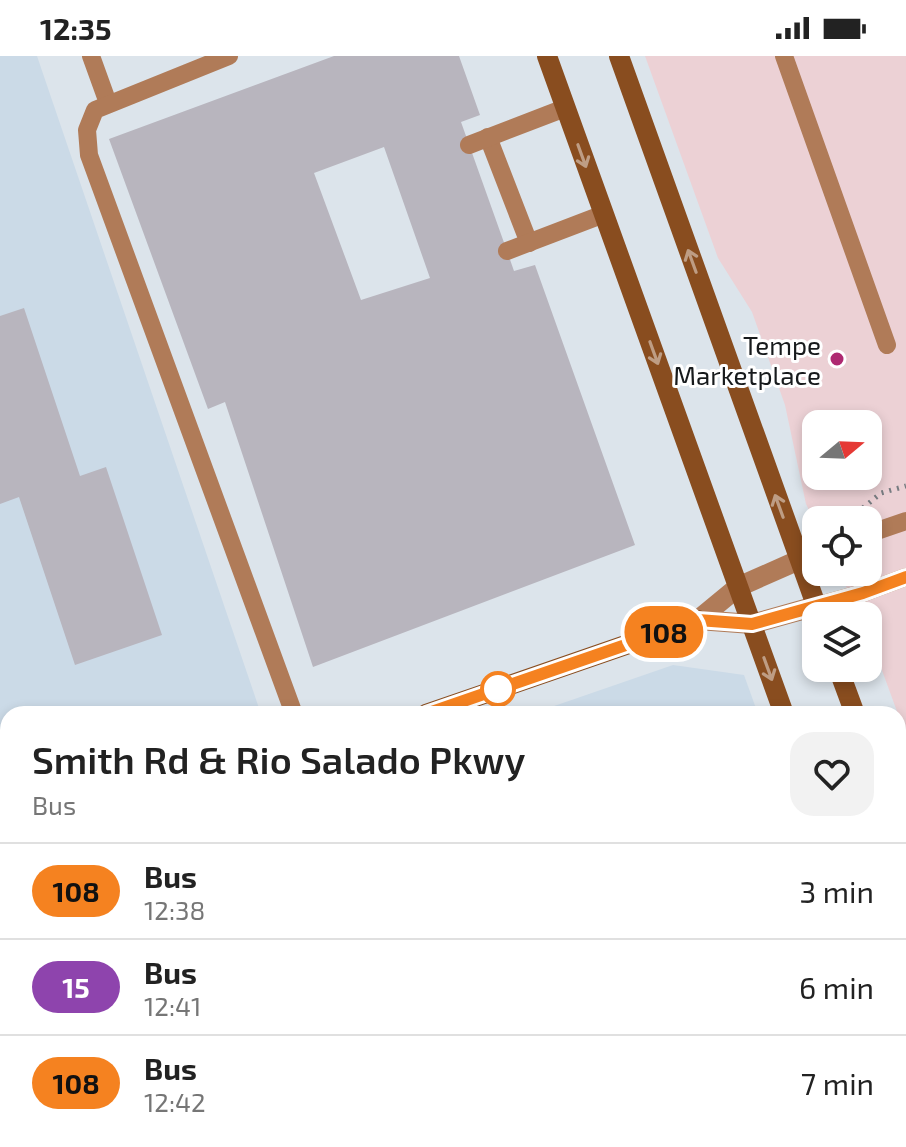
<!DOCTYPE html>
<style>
:root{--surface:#fff;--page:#f2f2f2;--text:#222;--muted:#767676;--line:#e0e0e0}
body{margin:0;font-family:"Exo 2",sans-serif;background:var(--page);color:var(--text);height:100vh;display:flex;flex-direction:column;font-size:30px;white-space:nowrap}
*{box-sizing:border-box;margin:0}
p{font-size:26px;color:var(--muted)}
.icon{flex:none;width:44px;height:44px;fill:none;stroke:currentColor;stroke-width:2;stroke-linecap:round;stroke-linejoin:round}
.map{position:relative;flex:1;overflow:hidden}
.details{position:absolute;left:0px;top:650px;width:906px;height:442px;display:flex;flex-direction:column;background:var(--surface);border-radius:24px 24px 0 0;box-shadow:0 4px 12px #0003}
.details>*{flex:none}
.badge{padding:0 16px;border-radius:26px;font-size:28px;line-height:52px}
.needle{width:52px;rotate:71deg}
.buttons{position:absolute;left:802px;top:354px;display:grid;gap:16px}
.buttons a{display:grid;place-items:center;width:80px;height:80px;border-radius:16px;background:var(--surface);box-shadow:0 4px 12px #0003;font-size:40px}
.map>.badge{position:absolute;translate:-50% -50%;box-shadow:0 0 0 4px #fff}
.round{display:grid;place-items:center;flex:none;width:84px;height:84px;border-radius:24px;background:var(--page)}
.head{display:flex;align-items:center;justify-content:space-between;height:136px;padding:0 32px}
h1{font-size:38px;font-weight:600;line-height:60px}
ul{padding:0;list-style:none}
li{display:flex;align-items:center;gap:24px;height:96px;padding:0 32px;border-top:2px solid var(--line)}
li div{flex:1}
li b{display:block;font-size:30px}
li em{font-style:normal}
li .badge{min-width:88px;font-weight:700;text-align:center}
.status{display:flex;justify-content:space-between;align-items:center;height:56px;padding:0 40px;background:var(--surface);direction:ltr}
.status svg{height:22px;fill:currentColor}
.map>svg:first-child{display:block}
.commercial{fill:#ecd1d5;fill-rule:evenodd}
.built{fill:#cbdae7}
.building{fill:#b8b5be;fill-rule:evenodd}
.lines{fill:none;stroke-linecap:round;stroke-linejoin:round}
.path{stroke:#777c81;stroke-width:5;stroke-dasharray:2 6;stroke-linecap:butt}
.lane{stroke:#b07b58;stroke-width:18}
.street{stroke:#b07b58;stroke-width:20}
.secondary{stroke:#894d1f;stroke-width:20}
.oneway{stroke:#be9d84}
.line-casing{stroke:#fff;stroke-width:18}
.line{stroke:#f58220;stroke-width:12}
.poi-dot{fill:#ae2971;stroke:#fff;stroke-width:3}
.stop-dot{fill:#fff;stroke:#f58220;stroke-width:4}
.labels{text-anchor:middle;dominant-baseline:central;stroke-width:6;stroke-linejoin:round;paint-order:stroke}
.poi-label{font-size:26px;fill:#171a1c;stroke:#fff;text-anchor:end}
</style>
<div class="status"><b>12:35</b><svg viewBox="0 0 49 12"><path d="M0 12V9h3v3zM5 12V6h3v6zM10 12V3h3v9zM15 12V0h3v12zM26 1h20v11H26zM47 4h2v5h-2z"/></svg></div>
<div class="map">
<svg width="906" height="1091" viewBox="0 0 906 1091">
<rect width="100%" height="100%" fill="#dce4eb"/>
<path class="commercial" d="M645 0H906V680L868 576V560H860L839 516H868V464H816V468L806 448 785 349 752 256 718 202ZM816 368H868V420H816Z"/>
<g class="built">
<path d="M0 0H37L261 658H8V756L0 759Z"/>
<path d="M673 609 744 619 758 658H531Z"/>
<path d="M8 837V1084H898V1033L906 1053V1091H0V840Z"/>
</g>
<g class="building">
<path d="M334 0H459L480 59 461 66 507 195 514 215 535 209 635 489 313 611 225 346 208 353 109 83ZM384 91 430 222 361 244 314 117Z"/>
<path d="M24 252 80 420 106 411 162 579 75 609 19 441 0 448V260Z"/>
<path d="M0 972 8 991V1084H48L50 1090 0 1091Z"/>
<path d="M668 1084H783L785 1091H671Z"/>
</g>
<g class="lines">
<g class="path">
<path d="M863 452 881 437 906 430"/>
<path d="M820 459 846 461 851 459"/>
</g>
<g class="lane">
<path d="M91 0 108 47"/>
<path d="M229 0 95 54 87 74 89 99 294 658"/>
<path d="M784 0 887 289"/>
<path d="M488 81 529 187"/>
<path d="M469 89 565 52"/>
<path d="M507 195 604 158"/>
<path d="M868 478 906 465"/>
<path d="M816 550 863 537 906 521"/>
</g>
<g class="street">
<path d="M698 564 752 568 816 550"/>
<path d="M698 564 738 531 799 504"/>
</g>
<g class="secondary">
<path d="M547 0 784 658"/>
<path d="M619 0 820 560"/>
<path d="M838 612 855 658"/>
<path d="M426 658 698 564"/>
<path d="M898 778 906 800"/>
<path d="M0 805 8 802"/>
<path d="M898 968 906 990"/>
</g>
</g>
<defs><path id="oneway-shaft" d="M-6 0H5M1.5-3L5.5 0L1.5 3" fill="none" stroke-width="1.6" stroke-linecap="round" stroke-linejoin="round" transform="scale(2)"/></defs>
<g class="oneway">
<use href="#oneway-shaft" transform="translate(582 100) rotate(70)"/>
<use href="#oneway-shaft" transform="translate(692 205) rotate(-110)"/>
<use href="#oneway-shaft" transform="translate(654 297) rotate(70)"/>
<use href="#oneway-shaft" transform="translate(779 450) rotate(-110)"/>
<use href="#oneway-shaft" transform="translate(768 613) rotate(70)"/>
</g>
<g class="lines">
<defs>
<path id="line" d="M426 658 698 564 752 568 863 537 906 521"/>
</defs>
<use href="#line" class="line-casing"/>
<use href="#line" class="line"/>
</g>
<circle class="poi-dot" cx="837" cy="303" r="8"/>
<circle class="stop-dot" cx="498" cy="633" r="16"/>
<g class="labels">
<g class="poi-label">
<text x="821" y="288">Tempe<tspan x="821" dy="30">Marketplace</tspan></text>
</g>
</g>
</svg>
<div class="buttons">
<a><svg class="needle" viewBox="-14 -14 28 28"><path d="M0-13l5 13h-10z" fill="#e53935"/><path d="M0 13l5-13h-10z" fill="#767676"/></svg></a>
<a><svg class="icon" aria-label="locate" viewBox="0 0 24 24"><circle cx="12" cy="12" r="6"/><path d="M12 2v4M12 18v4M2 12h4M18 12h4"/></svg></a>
<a><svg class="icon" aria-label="layers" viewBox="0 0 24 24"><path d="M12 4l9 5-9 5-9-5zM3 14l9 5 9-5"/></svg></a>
</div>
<b class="badge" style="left:664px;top:576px;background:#f58220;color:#111">108</b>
<section class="details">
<div class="head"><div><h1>Smith Rd &amp; Rio Salado Pkwy</h1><p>Bus</p></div><a class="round"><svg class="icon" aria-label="heart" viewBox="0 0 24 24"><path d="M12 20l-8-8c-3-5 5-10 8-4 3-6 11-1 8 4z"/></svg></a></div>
<ul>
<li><span class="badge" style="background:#f58220;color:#111">108</span><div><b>Bus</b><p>12:38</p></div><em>3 min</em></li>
<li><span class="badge" style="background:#8e44ad;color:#fff">15</span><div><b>Bus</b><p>12:41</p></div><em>6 min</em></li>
<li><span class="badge" style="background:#f58220;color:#111">108</span><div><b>Bus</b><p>12:42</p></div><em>7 min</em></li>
</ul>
</section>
</div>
